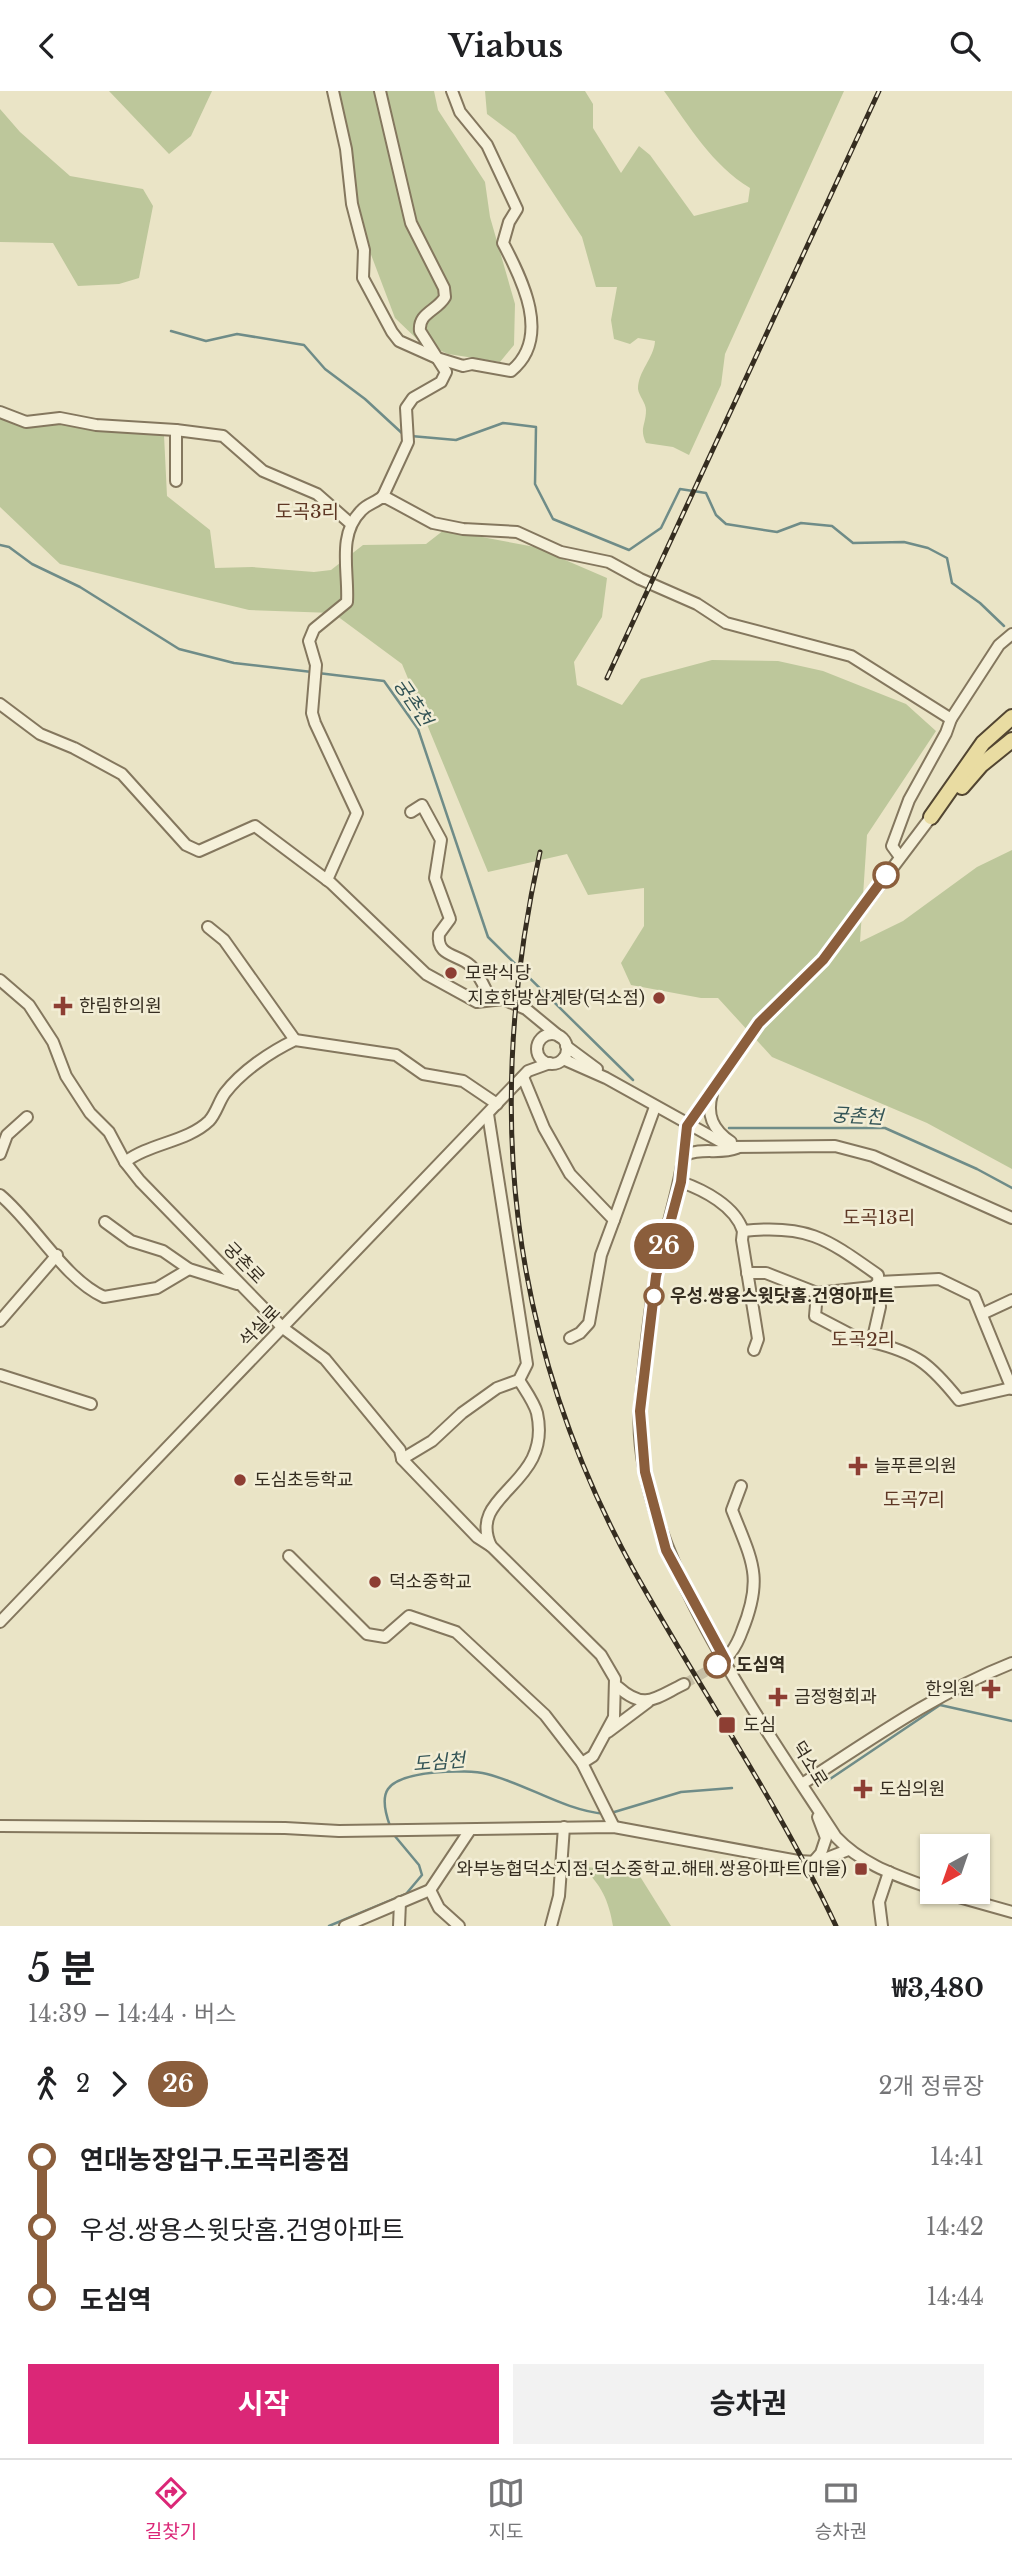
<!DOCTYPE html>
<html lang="ko">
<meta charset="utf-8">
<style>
:root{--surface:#fff;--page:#f2f2f2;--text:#202124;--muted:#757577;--line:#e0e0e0;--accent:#db2777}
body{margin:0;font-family:"Libre Baskerville","Noto Sans KR",serif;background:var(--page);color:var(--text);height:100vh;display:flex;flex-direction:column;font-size:26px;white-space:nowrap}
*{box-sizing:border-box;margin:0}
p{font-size:23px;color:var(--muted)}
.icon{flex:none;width:38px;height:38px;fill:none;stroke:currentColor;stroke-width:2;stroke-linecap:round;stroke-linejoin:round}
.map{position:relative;height:1835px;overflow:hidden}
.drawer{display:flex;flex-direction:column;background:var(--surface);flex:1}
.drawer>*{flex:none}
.badge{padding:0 14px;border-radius:23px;font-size:24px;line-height:46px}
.needle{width:46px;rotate:220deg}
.tools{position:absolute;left:920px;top:1743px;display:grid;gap:14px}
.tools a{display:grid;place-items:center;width:70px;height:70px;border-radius:0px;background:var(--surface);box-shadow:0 2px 5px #0004;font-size:35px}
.map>.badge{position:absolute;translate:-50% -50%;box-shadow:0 0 0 4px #fff}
.legs{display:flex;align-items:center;gap:10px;height:77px;padding:0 28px;font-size:23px}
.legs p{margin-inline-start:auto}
.head{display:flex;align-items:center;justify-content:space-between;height:119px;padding:0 28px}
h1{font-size:38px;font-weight:700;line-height:52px}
.cta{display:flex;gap:14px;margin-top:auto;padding:14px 28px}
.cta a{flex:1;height:80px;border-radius:0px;background:var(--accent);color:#fff;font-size:28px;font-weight:700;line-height:80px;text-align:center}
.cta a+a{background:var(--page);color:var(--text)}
ul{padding:0 28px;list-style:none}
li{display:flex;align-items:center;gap:24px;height:70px;font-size:26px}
li i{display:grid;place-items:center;width:10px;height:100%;margin:0 9px;background:currentColor}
li i::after{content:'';width:18px;height:18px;margin:-9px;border:5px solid;border-radius:50%;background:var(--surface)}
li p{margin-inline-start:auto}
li:first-child i{background:linear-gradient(#0000 50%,currentColor 0)}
li:last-child i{background:linear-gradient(currentColor 50%,#0000 0)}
header{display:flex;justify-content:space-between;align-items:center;height:91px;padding:0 28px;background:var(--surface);font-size:32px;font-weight:700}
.dock{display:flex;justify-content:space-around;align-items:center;height:98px;border-top:2px solid var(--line);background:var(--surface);font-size:19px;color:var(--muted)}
.dock a{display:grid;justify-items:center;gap:4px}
.dock .active{color:var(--accent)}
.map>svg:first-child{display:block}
.green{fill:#bdc79b}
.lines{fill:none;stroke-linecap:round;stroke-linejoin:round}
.stream{stroke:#6f8c88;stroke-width:2.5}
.minor-tunnel{stroke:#c6bfa5;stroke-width:10;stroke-dasharray:10 5;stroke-linecap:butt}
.minor-casing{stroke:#84775e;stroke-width:14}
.major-casing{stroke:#524531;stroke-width:18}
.minor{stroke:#f5f0d9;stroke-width:10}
.major{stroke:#e9dca2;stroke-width:14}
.rail-casing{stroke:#352d20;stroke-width:5}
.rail{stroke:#f2edd5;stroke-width:2.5;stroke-dasharray:8;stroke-linecap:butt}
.line-1-casing{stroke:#fff;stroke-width:16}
.line-1{stroke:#8b5e3c;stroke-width:10}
.stop-1-dot{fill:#fff;stroke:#8b5e3c;stroke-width:3.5}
.poi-dot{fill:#8d3e33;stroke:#f2edd5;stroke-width:2.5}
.labels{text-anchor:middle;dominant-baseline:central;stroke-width:5;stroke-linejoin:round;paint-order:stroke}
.poi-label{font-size:18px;fill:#352d20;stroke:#f2edd5;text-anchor:start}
.street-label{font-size:18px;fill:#352d20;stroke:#f2edd5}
.stop-label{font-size:18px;font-weight:bold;fill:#352d20;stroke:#f2edd5;text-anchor:start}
.neighbourhood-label{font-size:19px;fill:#5e3724;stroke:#f2edd5}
.water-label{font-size:19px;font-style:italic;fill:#315254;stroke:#f2edd5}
</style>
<header><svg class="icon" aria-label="back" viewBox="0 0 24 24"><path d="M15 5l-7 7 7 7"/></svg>Viabus<svg class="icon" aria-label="search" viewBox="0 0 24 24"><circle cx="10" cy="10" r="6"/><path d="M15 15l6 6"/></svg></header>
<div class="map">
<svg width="1012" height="1835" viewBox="0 0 1012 1835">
<rect width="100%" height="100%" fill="#eae4c6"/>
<g class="green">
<path d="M109 0H212L191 45 169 63Z"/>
<path d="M332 0H434L438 19 485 91 490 126 515 213 514 254 500 271 448 263 419 250 395 227 367 153Z"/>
<path d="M485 0H585L593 13V37L621 82 639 55 650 64 694 125 748 111 750 97C712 74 689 35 664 0H844L725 263 721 294 689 364 673 356 646 352C639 337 646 334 646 319 646 312 639 305 638 298 638 280 654 267 655 250L638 247 630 253 614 248 611 229 617 196H596L582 146 515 44 487 23Z"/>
<path d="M0 18 20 41 70 85 143 98 153 115 139 187 119 193 78 195 53 152 0 151Z"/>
<path d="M0 326 32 336 113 329 164 344 167 405 210 439 215 477 252 476 314 481 331 479 363 454 426 453 444 439 535 456 607 487 602 526 574 571 577 594 622 614 641 588 712 569 778 570 823 580 906 613 936 640 867 744 860 851 903 830 977 776 1012 759V1078L927 1032 772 966 718 907H701L631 894 621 872 644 835V797L588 804 567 763 488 781 402 573 333 522 249 519 60 473 0 416Z"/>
<path d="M582 1776 636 1779 671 1835H613C609 1810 601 1793 582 1776Z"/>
</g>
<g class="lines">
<g class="stream">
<path d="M171 240 206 250 237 243 304 254 325 278 365 308 404 344"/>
<path d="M411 345 456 349 503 332 536 336 535 393 553 428 629 459 661 437 680 398 706 402 716 424 726 433 777 441 801 432 832 435 853 452 904 451 928 457 947 467 952 492 980 512 1004 535"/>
<path d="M0 454 9 456 32 473 80 496 179 558 234 572 312 581"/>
<path d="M318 582 384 590 418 638 488 846 633 989"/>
<path d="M729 1037H885L977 1078 1012 1097"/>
<path d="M827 1690 940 1614 1012 1630"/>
<path d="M611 1722 681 1701 732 1697"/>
<path d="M390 1735C386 1724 381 1708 388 1698 401 1679 466 1678 487 1683 527 1693 563 1719 605 1723"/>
<path d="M329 1835 406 1803 422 1784 419 1774 394 1744"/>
</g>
<path class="minor-tunnel" d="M684 1593 716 1575"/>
<defs>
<g id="minor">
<path d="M333 0 346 58 352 113 364 159 363 187 392 241 399 250 437 267 463 275 472 273 511 280C552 247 522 188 503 152L509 131 517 118 487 54 460 21 452 0"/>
<path d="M380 0 411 132 444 197 445 206C437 220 418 222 420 240L446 281 441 291 413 307 406 317 408 351 383 405"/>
<path d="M0 321 26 331 60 327 96 334 176 339"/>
<path d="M176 390V339L223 345 263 380 317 403 350 432"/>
<path d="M0 613 40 643 74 657 122 683 186 754 199 760 255 735 331 792 426 883 477 911 503 908 526 918 560 946"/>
<path d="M411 721 422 714 441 749 435 787 450 828 439 843C436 866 459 863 471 875 480 884 485 898 491 909"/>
<path d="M900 766 892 755 909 709 946 642 951 628 999 554 1012 543"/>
<path d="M327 789 357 722 315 632 312 622 316 574 309 550 314 538 347 511C349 481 337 444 361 420 368 412 376 412 383 405L433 432 463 438 517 441 561 461 609 471 640 488 697 513 726 532 851 565 951 628"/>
<path d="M208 836 224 849 295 949"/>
<path d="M0 889 29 914 53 951 66 985 90 1022 109 1041 125 1071 140 1090 283 1237 325 1268 400 1359 402 1368 477 1446 491 1455"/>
<circle cx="552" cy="958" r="15"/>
<path d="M566 955 597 978"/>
<path d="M563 968 606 987 730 1056 835 1055 873 1065 1012 1127"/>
<path d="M523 986 544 1037 570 1083 614 1129 601 1164 589 1232 580 1242 570 1247"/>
<path d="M712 1003C706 1024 713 1039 731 1051"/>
<path d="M687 1035C684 1087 666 1134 656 1185 648 1228 644 1274 640 1317 630 1451 765 1636 836 1746 862 1774 898 1785 933 1798"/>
<path d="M687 1035 759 932 823 869 931 726"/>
<path d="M0 1063 7 1044 27 1026"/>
<path d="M686 1064C701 1056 720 1064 737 1057"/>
<path d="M125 1071C150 1052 187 1051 209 1030 216 1023 219 1010 225 1002 242 980 270 961 295 949L396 964 423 983 463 990 497 1013"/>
<path d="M681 1091C704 1099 735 1115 743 1140 808 1133 827 1148 878 1184L880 1216 872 1251 859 1248 815 1225 817 1202"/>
<path d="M0 1104C34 1132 64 1188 104 1206L157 1197 189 1178"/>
<path d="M614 1129 655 1016"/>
<path d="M105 1131 131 1150 163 1160 189 1178 237 1193"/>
<path d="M743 1140 742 1149 758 1248 754 1259"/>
<path d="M747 1182H766L817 1202 873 1196 879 1191 939 1188 974 1205 1012 1298"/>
<path d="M982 1223 1012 1209"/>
<path d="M0 1230 57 1164"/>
<path d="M872 1251C917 1262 930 1273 959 1309L1011 1297"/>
<path d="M0 1284 91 1313"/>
<path d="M519 1289C525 1299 534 1311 537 1322 553 1395 466 1402 491 1455L601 1564 615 1588 614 1626 593 1665 582 1672"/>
<path d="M402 1368 432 1350 462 1322 497 1297 519 1289 527 1273 488 1023"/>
<path d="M289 1465 367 1543 385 1546 409 1525 456 1541 545 1624 582 1672 614 1736"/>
<path d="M0 1531 528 980 550 972"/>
<path d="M716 1575C730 1567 737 1554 742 1540 764 1486 752 1470 732 1419L741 1395"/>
<path d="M618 1596C645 1620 655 1607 684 1593"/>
<path d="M608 1641 648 1611"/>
<path d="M802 1693C870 1649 936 1602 1012 1572"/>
<path d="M0 1735 285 1737 339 1740 614 1736 798 1770 817 1771 848 1759"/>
<path d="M814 1770 821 1762 826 1747 818 1726"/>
<path d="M430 1799 439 1817 459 1835"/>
<path d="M941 1801 1012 1821"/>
<path d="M345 1835 430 1799 470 1739"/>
<path d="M399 1835 400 1811"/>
<path d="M551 1835 559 1805 564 1736"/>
<path d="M882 1835 879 1811 889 1781"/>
</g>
<g id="major">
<path d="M962 696 981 674 1012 649"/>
<path d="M931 726 983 652 1012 626"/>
</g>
</defs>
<use href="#minor" class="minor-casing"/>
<use href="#major" class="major-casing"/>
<use href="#minor" class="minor"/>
<use href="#major" class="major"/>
<defs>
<g id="rail">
<path d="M607 587 879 0"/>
<path d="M540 761C484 1015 507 1248 633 1478 699 1597 778 1711 836 1835"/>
</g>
</defs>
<use href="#rail" class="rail-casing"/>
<use href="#rail" class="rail"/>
</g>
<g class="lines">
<defs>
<path id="line-1" d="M717 1574 726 1570 666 1459 645 1381 640 1320 656 1185 681 1091 687 1035 759 932 823 869 886 784"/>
</defs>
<use href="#line-1" class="line-1-casing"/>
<use href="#line-1" class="line-1"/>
</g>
<g class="stop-1-dot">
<circle cx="886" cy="784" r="12"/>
<circle cx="654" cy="1205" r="9"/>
<circle cx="717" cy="1574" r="12"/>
</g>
<g class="poi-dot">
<circle cx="451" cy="882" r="7"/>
<circle cx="659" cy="907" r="7"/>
<path d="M59.5 904.5h7v7h7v7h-7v7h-7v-7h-7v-7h7z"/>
<path d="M854.5 1364.5h7v7h7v7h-7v7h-7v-7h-7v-7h7z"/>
<circle cx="240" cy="1389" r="7"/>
<circle cx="375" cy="1491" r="7"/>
<path d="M987.5 1587.5h7v7h7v7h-7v7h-7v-7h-7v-7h7z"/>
<path d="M774.5 1595.5h7v7h7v7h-7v7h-7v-7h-7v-7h7z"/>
<rect x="718" y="1625" width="18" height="18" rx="3.5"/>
<path d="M859.5 1687.5h7v7h7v7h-7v7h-7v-7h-7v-7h7z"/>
<rect x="854" y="1771" width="14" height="14" rx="3.5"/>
</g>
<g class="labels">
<g class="poi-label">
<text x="465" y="882">모락식당</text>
<text x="645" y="907" text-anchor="end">지호한방삼계탕(덕소점)</text>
<text x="79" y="915">한림한의원</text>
<text x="874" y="1375">늘푸른의원</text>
<text x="254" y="1389">도심초등학교</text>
<text x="389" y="1491">덕소중학교</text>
<text x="975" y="1598" text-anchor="end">한의원</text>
<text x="794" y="1606">금정형회과</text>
<text x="743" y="1634">도심</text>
<text x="879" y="1698">도심의원</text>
<text x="847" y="1778" text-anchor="end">와부농협덕소지점.덕소중학교.해태.쌍용아파트(마을)</text>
</g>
<g class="street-label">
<text transform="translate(244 1172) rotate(46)">궁촌로</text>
<text transform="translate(260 1235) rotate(-46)">석실로</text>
<text transform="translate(810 1673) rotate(58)">덕소로</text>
</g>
<g class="stop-label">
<text x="670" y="1205">우성.쌍용스윗닷홈.건영아파트</text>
<text x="736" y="1574">도심역</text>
</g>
<g class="neighbourhood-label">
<text x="307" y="420">도곡3리</text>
<text x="879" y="1126">도곡13리</text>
<text x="863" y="1248">도곡2리</text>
<text x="914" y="1408">도곡7리</text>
</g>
<g class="water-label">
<text transform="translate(413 611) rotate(56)">궁촌천</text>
<text transform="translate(857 1025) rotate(3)">궁촌천</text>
<text transform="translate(439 1671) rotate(-5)">도심천</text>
</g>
</g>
</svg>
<div class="tools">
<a><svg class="needle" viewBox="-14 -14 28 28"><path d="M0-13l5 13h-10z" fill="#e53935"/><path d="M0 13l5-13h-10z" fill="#757577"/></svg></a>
</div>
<b class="badge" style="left:664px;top:1155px;background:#8b5e3c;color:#fff">26</b>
</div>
<section class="drawer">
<div class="head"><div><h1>5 분</h1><p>14:39 – 14:44 · 버스</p></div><b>₩3,480</b></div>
<div class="legs"><svg class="icon" aria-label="walk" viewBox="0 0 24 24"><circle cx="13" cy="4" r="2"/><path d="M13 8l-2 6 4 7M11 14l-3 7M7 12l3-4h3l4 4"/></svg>2<svg class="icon" aria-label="forward" viewBox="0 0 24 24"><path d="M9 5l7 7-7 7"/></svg><b class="badge" style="background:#8b5e3c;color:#fff">26</b><p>2개 정류장</p></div>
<ul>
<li><i style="color:#8b5e3c"></i><b>연대농장입구.도곡리종점</b><p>14:41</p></li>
<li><i style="color:#8b5e3c"></i><span>우성.쌍용스윗닷홈.건영아파트</span><p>14:42</p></li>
<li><i style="color:#8b5e3c"></i><b>도심역</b><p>14:44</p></li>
</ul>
<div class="cta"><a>시작</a><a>승차권</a></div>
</section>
<nav class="dock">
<a class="active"><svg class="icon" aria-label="directions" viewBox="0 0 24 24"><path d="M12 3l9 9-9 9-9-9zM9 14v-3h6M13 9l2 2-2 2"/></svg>길찾기</a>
<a><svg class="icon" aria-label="map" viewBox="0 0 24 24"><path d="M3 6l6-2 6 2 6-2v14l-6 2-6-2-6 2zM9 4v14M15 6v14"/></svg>지도</a>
<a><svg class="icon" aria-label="tickets" viewBox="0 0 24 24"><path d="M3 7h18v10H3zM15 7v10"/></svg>승차권</a>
</nav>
